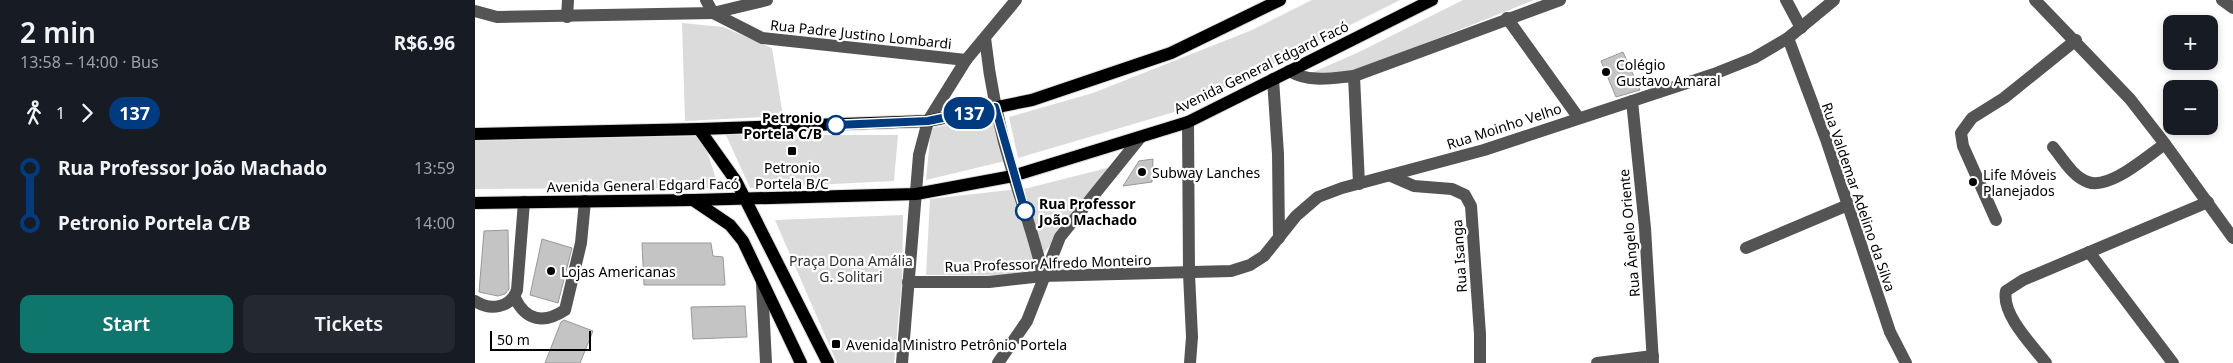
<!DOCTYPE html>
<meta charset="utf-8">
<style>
:root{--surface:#171b24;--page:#242831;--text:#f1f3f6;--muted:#9ea1a6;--accent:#0f766e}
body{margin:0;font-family:"Noto Sans",sans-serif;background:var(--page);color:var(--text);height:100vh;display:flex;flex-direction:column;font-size:19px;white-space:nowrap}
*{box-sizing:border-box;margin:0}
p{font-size:16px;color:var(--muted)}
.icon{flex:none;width:28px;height:28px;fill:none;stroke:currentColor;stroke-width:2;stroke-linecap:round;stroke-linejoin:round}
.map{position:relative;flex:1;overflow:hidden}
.sheet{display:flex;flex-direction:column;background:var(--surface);width:475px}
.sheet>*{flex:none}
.badge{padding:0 10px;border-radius:16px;font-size:18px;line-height:32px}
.controls{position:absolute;left:1688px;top:15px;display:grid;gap:10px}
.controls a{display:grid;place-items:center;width:55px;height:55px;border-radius:10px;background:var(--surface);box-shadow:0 2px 8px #0003;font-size:25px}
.scale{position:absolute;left:15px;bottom:12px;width:101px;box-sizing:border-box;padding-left:5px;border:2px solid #000;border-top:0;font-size:14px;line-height:18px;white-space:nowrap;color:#000;-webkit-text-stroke:4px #fff;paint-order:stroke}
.map>.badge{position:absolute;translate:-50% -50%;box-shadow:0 0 0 2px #fff}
.legs{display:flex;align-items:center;gap:8px;height:55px;padding:0 20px;font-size:16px}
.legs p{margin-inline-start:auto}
.overview{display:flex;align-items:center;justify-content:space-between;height:85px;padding:0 20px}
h1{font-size:28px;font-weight:600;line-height:38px}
.primary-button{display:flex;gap:10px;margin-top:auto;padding:10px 20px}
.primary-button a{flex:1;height:58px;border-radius:10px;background:var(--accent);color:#fff;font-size:20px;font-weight:600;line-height:58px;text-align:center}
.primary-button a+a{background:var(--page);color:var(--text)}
ul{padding:0 20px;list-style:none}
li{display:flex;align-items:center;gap:18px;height:55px;font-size:19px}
li i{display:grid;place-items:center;width:8px;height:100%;margin:0 6px;background:currentColor}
li i::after{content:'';width:12px;height:12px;margin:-6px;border:4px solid;border-radius:50%;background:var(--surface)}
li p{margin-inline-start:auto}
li:first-child i{background:linear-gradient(#0000 50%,currentColor 0)}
li:last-child i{background:linear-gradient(currentColor 50%,#0000 0)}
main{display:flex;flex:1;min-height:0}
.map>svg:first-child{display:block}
.green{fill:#dbdbdb}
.building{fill:#c4c4c4;stroke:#989898}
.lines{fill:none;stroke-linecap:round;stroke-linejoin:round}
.major-casing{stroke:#dbdbdb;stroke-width:14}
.minor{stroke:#545454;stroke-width:12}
.major{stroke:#000;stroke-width:12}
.line-1-casing{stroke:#fff;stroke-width:11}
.line-1{stroke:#003b80;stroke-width:8}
.poi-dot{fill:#000;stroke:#fff;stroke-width:2}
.stop-1-dot{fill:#fff;stroke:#003b80;stroke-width:2.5}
.labels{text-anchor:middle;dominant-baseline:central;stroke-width:4.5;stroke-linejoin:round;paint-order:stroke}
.street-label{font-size:14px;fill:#000;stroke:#fff}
.poi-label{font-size:14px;fill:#000;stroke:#fff;text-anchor:start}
.stop-label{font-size:14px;font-weight:bold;fill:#000;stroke:#fff;text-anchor:end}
.park-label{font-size:14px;fill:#323232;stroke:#fff}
</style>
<main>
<section class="sheet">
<div class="overview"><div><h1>2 min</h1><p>13:58 – 14:00 · Bus</p></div><b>R$6.96</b></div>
<div class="legs"><svg class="icon" aria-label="walk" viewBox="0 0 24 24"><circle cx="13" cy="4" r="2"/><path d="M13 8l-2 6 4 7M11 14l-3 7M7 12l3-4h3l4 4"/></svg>1<svg class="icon" aria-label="forward" viewBox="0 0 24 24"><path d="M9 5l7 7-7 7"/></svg><b class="badge" style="background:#003b80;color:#fff">137</b></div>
<ul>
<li><i style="color:#003b80"></i><b>Rua Professor João Machado</b><p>13:59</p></li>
<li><i style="color:#003b80"></i><b>Petronio Portela C/B</b><p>14:00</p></li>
</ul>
<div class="primary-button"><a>Start</a><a>Tickets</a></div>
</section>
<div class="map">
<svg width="1758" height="363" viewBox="0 0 1758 363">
<rect width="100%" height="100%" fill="#fff"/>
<g class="green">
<path d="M837 0H925L706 110 543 158 534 117 618 93 777 30Z"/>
<path d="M988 0H1059L881 71 834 74 884 52Z"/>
<path d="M207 23 248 27 297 48 308 116 210 121Z"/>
<path d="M521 116 530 161 451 180 456 128Z"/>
<path d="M251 135H423L419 181 275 188Z"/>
<path d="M227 136 244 188 0 189V141Z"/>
<path d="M636 167 551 276 451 275 455 199 553 188Z"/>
<path d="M428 215 427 283 419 363H362L300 220Z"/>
</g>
<g class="building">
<path d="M1148 52 1165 90 1141 97 1126 61Z"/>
<path d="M678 159 677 182 648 186 664 161Z"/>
<path d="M33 230 34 289 30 294 23 296 4 292 9 231Z"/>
<path d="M67 239 97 248 83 303 55 295Z"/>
<path d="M167 243H236L238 256 248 257 250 285H169Z"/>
<path d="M270 306 272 337 218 339 216 307Z"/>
<path d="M89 320 118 331 105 363H70L86 322Z"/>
</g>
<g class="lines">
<defs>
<g id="major">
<path d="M224 129 261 181 353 363"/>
<path d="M0 134 224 129 453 121 557 100 696 53 805 0"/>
<path d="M218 200 255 225 268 241 326 363"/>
<path d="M0 203 218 200 441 194 538 176 713 122 957 0"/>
</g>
</defs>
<use href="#major" class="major-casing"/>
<g class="minor">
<path d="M231 0 238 13 287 38 491 60"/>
<path d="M1311 0 1326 28"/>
<path d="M1560 0 1655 99 1690 144 1758 238"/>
<path d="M1747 0 1758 8"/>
<path d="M0 11 22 17 238 13 292 0"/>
<path d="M92 17 93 0"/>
<path d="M1032 18 1103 117"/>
<path d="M510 38C515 85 525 132 539 177 549 210 561 242 568 276"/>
<path d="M1313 38 1352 142 1415 332 1431 363"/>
<path d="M814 71C836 83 856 78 879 76"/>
<path d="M798 79 803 154 804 238"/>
<path d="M1157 101 1170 228 1178 363"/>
<path d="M713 122 714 274 717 337 715 363"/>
<path d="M1578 147C1588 159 1598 177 1613 182 1635 190 1672 156 1690 144"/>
<path d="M916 176 939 186 977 189 990 195 996 206 1005 334V363"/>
<path d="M884 184 879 76 1085 0"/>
<path d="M1521 220 1488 146 1486 133 1497 118 1529 98 1601 40"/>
<path d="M1271 248 1373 205"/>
<path d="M1614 252 1698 363"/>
<path d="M433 282H514L568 276 756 271 775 265 789 256 821 216 843 197 867 188 1009 150 1239 74 1279 58 1313 38 1359 0"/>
<path d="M287 283 291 363"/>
<path d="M40 298C51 321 69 324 90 310L106 243 110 201"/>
<path d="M0 301C15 311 36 308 42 290L49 202"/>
<path d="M427 363 444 155 453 121 491 60 541 0"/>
<path d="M523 363 552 321 585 237 665 138"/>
<path d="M1122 363 1178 356"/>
<path d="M1571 363C1557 345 1526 314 1531 291L1548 280 1733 202"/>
</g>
<use href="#major" class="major"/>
</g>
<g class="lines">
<defs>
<path id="line-1" d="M361 125 453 121 520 107 550 211"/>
</defs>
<use href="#line-1" class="line-1-casing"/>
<use href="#line-1" class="line-1"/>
</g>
<g class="poi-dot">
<circle cx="1131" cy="72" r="5"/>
<rect x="312" y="146" width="10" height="10" rx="2.5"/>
<circle cx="667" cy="172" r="5"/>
<circle cx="1498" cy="182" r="5"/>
<circle cx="76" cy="271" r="5"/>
<rect x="356" y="339" width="10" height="10" rx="2.5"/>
</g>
<g class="stop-1-dot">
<circle cx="361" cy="125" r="9"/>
<circle cx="550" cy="211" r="9"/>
</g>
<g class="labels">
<g class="street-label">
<text transform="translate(386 34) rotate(6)">Rua Padre Justino Lombardi</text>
<text transform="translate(786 67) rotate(-26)">Avenida General Edgard Facó</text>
<text transform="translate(1029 126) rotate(-18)">Rua Moinho Velho</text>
<text transform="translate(168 185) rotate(-1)">Avenida General Edgard Facó</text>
<text transform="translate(1384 197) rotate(71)">Rua Valdemar Adelino da Silva</text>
<text transform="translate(1154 233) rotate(-95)">Rua Ângelo Oriente</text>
<text transform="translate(984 256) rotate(-94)">Rua Isanga</text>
<text transform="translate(573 263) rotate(-2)">Rua Professor Alfredo Monteiro</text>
</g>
<g class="poi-label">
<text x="1141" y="64">Colégio<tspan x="1141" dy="16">Gustavo Amaral</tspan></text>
<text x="317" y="167" text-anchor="middle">Petronio<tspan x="317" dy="16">Portela B/C</tspan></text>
<text x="677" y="172">Subway Lanches</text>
<text x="1508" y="174">Life Móveis<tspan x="1508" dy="16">Planejados</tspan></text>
<text x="86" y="271">Lojas Americanas</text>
<text x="371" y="344">Avenida Ministro Petrônio Portela</text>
</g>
<g class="stop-label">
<text x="347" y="117">Petronio<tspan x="347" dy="16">Portela C/B</tspan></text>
<text x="564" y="203" text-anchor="start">Rua Professor<tspan x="564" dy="16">João Machado</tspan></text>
</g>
<g class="park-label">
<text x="376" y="260">Praça Dona Amália<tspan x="376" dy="16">G. Solitari</tspan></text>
</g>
</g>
</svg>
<div class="controls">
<a>+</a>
<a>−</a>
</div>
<div class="scale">50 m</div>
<b class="badge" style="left:494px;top:113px;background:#003b80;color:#fff">137</b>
</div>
</main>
